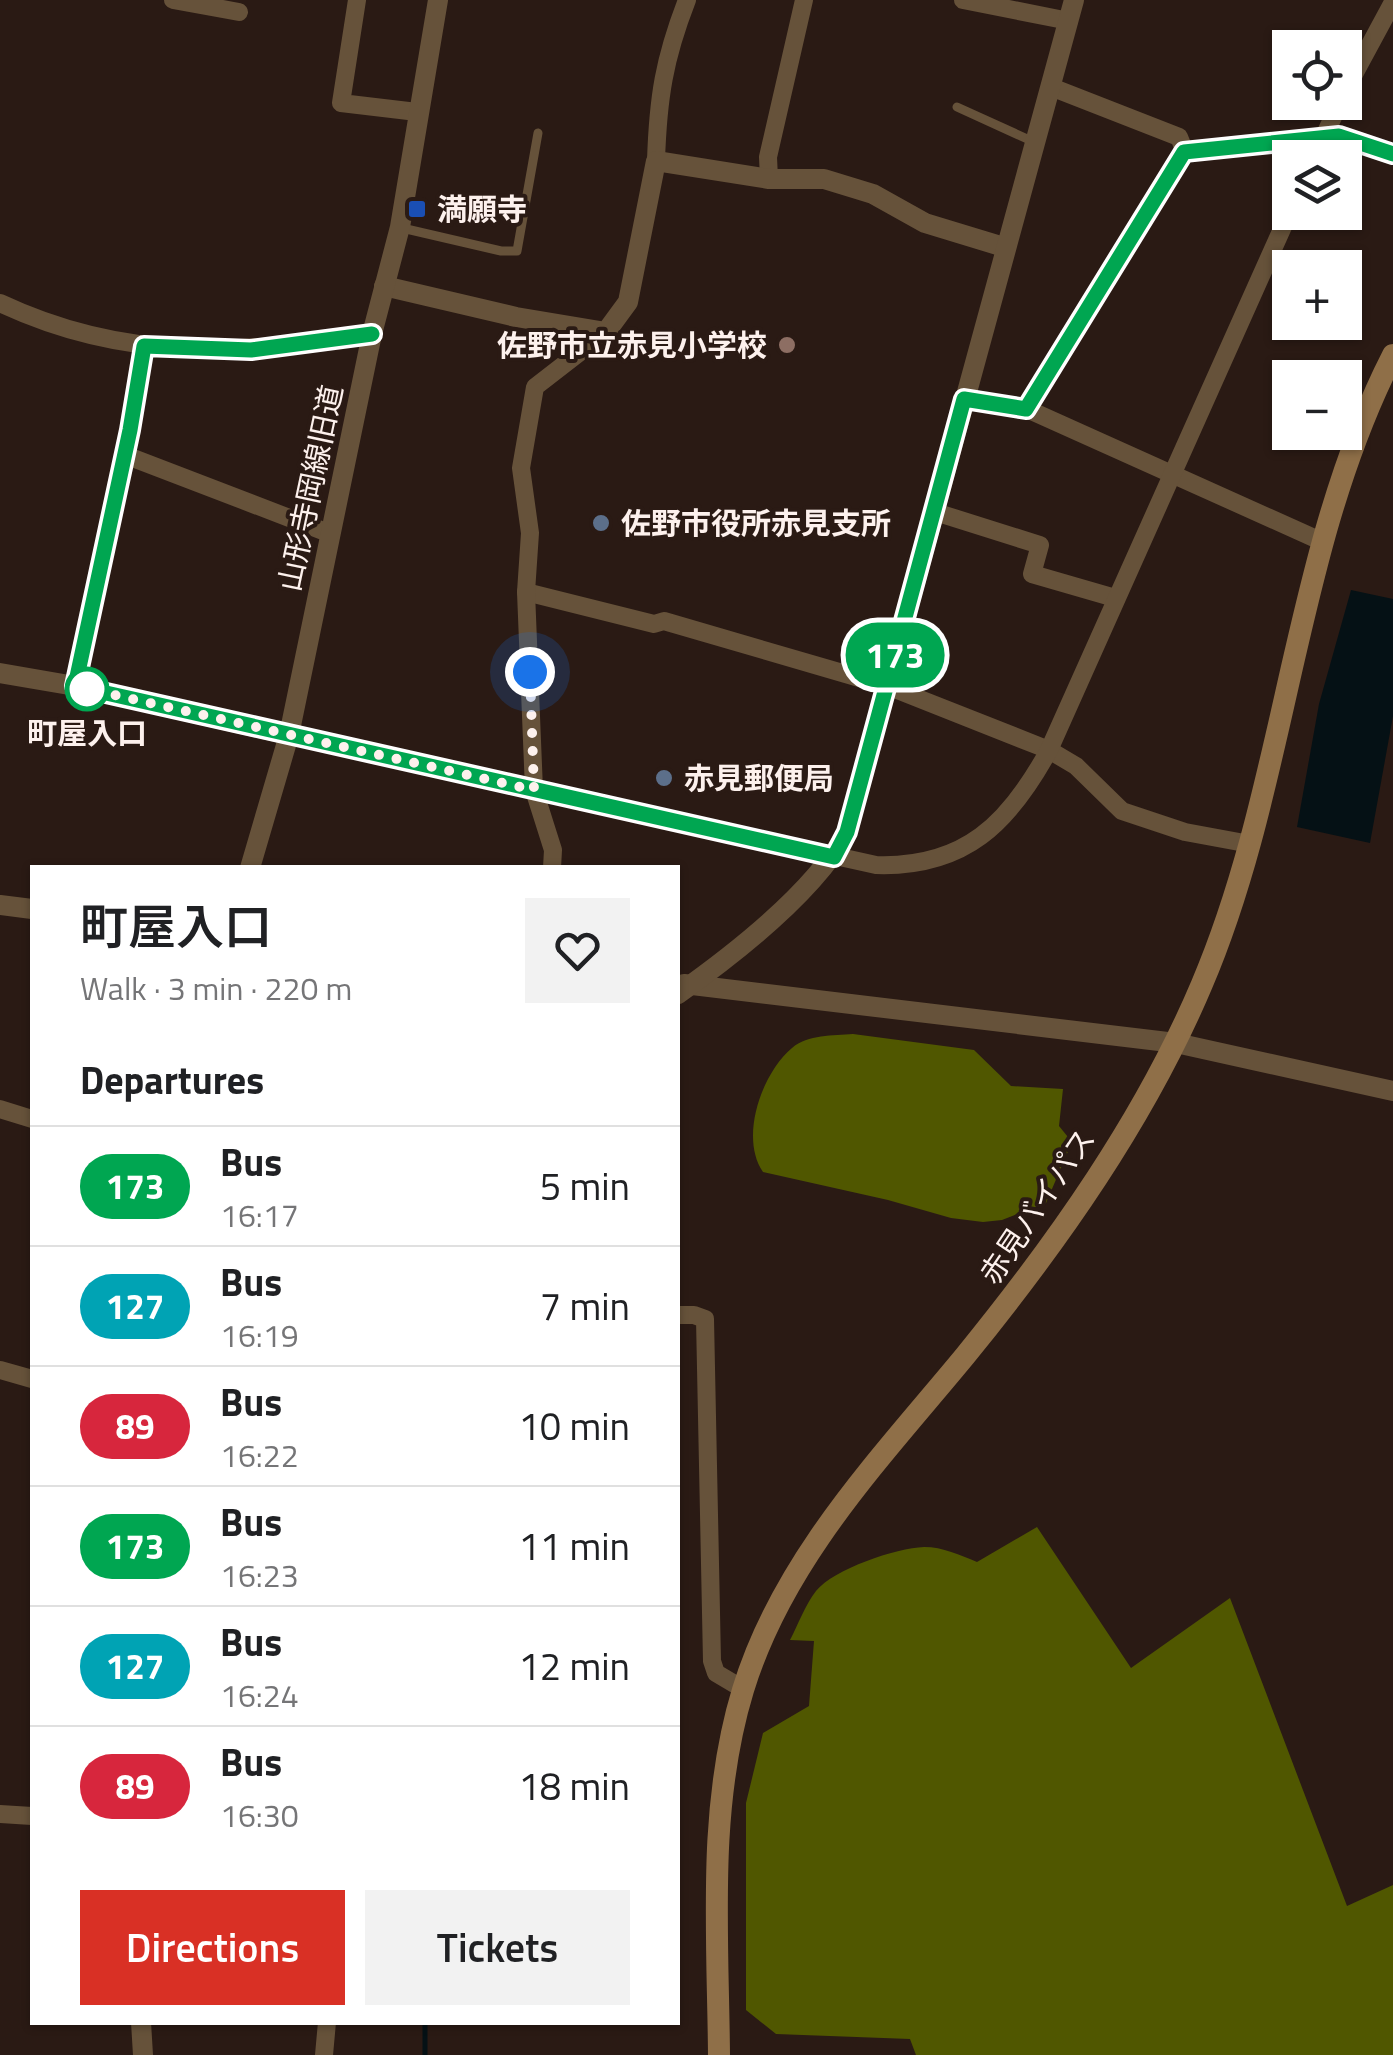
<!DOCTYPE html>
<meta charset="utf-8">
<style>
:root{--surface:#fff;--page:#f2f2f2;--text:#202124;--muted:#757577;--line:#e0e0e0;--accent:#d93025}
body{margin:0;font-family:"Titillium Web","Noto Sans JP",sans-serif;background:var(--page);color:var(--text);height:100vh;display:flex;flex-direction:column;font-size:38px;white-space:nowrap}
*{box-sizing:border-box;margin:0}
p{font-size:32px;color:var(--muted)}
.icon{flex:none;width:55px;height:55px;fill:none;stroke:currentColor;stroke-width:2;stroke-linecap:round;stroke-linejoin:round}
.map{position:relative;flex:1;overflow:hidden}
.sheet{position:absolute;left:30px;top:865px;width:650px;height:1160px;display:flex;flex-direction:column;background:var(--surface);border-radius:0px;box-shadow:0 2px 8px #0004}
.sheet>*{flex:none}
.badge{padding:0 20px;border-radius:32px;font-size:35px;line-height:65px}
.controls{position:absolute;left:1272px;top:30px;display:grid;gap:20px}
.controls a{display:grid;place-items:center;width:90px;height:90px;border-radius:0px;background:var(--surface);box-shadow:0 2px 8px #0004;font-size:50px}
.you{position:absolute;width:50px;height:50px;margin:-25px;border:8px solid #fff;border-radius:50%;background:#1a73e8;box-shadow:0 0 0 15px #1a73e833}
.map>.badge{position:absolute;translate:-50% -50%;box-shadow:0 0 0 5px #fff}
h2{padding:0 50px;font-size:38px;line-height:90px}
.round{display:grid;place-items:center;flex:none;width:105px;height:105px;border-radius:0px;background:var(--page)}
.summary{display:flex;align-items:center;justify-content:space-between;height:170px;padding:0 50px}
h1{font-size:48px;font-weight:600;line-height:75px}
.button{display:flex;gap:20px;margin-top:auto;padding:20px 50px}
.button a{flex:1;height:115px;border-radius:0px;background:var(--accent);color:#fff;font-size:40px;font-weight:600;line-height:115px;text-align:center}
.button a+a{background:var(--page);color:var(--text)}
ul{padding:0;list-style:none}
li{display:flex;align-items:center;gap:30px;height:120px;padding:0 50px;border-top:2px solid var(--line)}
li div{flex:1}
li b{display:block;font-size:38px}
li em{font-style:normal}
li .badge{min-width:110px;font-weight:700;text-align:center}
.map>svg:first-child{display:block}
.forest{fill:#505700}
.water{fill:#051115}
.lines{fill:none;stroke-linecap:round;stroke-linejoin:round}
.stream{stroke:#051115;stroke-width:5}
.service{stroke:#66523a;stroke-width:9}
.minor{stroke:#66523a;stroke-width:18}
.tertiary{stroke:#66523a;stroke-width:20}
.secondary{stroke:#8f6f48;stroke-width:22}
.line-casing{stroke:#fff;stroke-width:22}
.line{stroke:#00a651;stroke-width:15}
.walk{stroke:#fdf1ed;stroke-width:10;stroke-dasharray:0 18}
.transit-dot{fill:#1a4fb4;stroke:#2a1a14;stroke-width:4}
.education-dot{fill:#8d6e63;stroke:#2a1a14;stroke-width:4}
.service-dot{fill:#5c6f8a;stroke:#2a1a14;stroke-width:4}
.stop-dot{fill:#fff;stroke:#00a651;stroke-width:5}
.labels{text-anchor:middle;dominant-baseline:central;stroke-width:8;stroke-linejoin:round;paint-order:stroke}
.poi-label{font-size:30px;font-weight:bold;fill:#fdf1ed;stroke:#2a1a14;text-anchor:start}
.street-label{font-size:30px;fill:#fdf1ed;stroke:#2a1a14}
.stop-label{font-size:30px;font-weight:bold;fill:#fdf1ed;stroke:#2a1a14}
</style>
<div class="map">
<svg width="1393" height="2055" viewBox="0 0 1393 2055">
<rect width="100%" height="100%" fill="#2a1a14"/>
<g class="forest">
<path d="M853 1034 974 1050 1011 1086 1063 1089 1059 1126 1072 1142 1046 1203 1002 1220 983 1222 951 1218 888 1200 763 1172C739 1137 762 1073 792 1048 808 1034 833 1036 853 1034Z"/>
<path d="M1037 1527 1131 1668 1230 1598 1347 1906 1393 1885V2055H916L910 2039 776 2034 746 2010V1803L763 1733 809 1706 814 1641 790 1640C798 1625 805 1605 816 1591 834 1569 896 1548 924 1547 943 1547 960 1555 977 1562Z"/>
</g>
<path class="water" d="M1351 590 1393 599V716L1370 843 1297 827 1319 704Z"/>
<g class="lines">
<path class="stream" d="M425 2022V2055"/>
<g class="service">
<path d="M957 107 1034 142"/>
<path d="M402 228 501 251H517L538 133"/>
</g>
<g class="minor">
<path d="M173 0 239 12"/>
<path d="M357 0 341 103 417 112"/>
<path d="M963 0 1069 21"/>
<path d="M1051 87 1179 137 1185 152"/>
<path d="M1345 91 1393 2"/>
<path d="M1314 158 1340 102"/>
<path d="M656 161C658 98 664 59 687 0"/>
<path d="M769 179 768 157 804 0"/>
<path d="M0 303C125 362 240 354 372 334"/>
<path d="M964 399 1027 409 1323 542"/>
<path d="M1027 409 1185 152 1339 136 1393 154"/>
<path d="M125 455 331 534"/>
<path d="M935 512 1040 545 1032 574 1115 598"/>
<path d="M526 592 654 624 664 621 887 686 1049 750 1076 766 1122 811 1185 832 1250 844"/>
<path d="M75 686 131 429 144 346"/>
<path d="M289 735 876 865C965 868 1009 823 1049 750L1290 211"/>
<path d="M552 868 553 850 534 790 526 592 530 533 521 468 535 387 606 332"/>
<path d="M0 1109 32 1119"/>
<path d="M678 1315H694L705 1319 712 1661 716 1673 743 1689"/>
<path d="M0 1370 32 1379"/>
<path d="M0 1814 32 1816"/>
<path d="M324 2055 327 2022"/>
</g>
<g class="tertiary">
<path d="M384 286 516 317 606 332 628 302 656 161 769 179H824L873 194 925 223 1004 247"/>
<path d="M0 673 75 686 289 735"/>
<path d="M250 868 289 735 372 334 400 227 438 0"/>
<path d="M0 905 32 909"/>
<path d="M684 984 1176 1043 1393 1091"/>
<path d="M678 994C733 955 815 891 847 832L1074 0"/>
<path d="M141 2022 143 2055"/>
</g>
<path class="secondary" d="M719 2055C718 1934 707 1808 743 1690 783 1559 880 1459 965 1356 1057 1243 1145 1119 1202 984 1288 782 1292 552 1393 355"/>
</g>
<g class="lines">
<defs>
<path id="line" d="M372 334 251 350 144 346 130 430 75 686 834 857 847 832 964 399 1026 409 1184 152 1339 136 1393 154"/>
</defs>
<use href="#line" class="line-casing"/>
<use href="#line" class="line"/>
<path class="walk" d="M87 689 75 686 534 790 530 672"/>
</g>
<rect class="transit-dot" x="407" y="199" width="20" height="20" rx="5"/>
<circle class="education-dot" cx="787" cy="345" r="10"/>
<g class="service-dot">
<circle cx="601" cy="523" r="10"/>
<circle cx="664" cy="778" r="10"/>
</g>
<circle class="stop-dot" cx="87" cy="689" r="20"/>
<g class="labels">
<g class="poi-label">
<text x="437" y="209">満願寺</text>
<text x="767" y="345" text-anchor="end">佐野市立赤見小学校</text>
<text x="621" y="523">佐野市役所赤見支所</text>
<text x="684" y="778">赤見郵便局</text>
</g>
<g class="street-label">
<text transform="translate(310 488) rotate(-78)">山形寺岡線旧道</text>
<text transform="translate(1037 1206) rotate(-56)">赤見バイパス</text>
</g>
<g class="stop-label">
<text x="87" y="733">町屋入口</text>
</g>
</g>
</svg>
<div class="controls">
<a><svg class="icon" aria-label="locate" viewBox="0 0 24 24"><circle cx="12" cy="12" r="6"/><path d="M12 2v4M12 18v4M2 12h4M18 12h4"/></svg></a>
<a><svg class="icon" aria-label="layers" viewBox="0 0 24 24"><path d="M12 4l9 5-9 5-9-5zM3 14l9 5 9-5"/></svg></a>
<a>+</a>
<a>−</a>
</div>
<div class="you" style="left:530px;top:672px"></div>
<b class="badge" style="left:895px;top:655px;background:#00a651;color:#fff">173</b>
<section class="sheet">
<div class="summary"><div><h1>町屋入口</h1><p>Walk · 3 min · 220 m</p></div><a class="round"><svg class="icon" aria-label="heart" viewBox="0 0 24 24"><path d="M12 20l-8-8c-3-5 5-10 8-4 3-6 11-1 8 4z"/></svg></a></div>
<h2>Departures</h2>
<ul>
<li><span class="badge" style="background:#00a651;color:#fff">173</span><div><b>Bus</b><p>16:17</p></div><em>5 min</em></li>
<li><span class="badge" style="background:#00a3b4;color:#fff">127</span><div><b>Bus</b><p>16:19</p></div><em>7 min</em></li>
<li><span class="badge" style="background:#d7263d;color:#fff">89</span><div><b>Bus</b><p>16:22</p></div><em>10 min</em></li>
<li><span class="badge" style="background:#00a651;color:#fff">173</span><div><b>Bus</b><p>16:23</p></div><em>11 min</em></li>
<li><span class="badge" style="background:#00a3b4;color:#fff">127</span><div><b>Bus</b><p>16:24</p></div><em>12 min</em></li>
<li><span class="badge" style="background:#d7263d;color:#fff">89</span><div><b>Bus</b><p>16:30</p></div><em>18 min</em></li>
</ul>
<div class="button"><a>Directions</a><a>Tickets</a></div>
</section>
</div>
